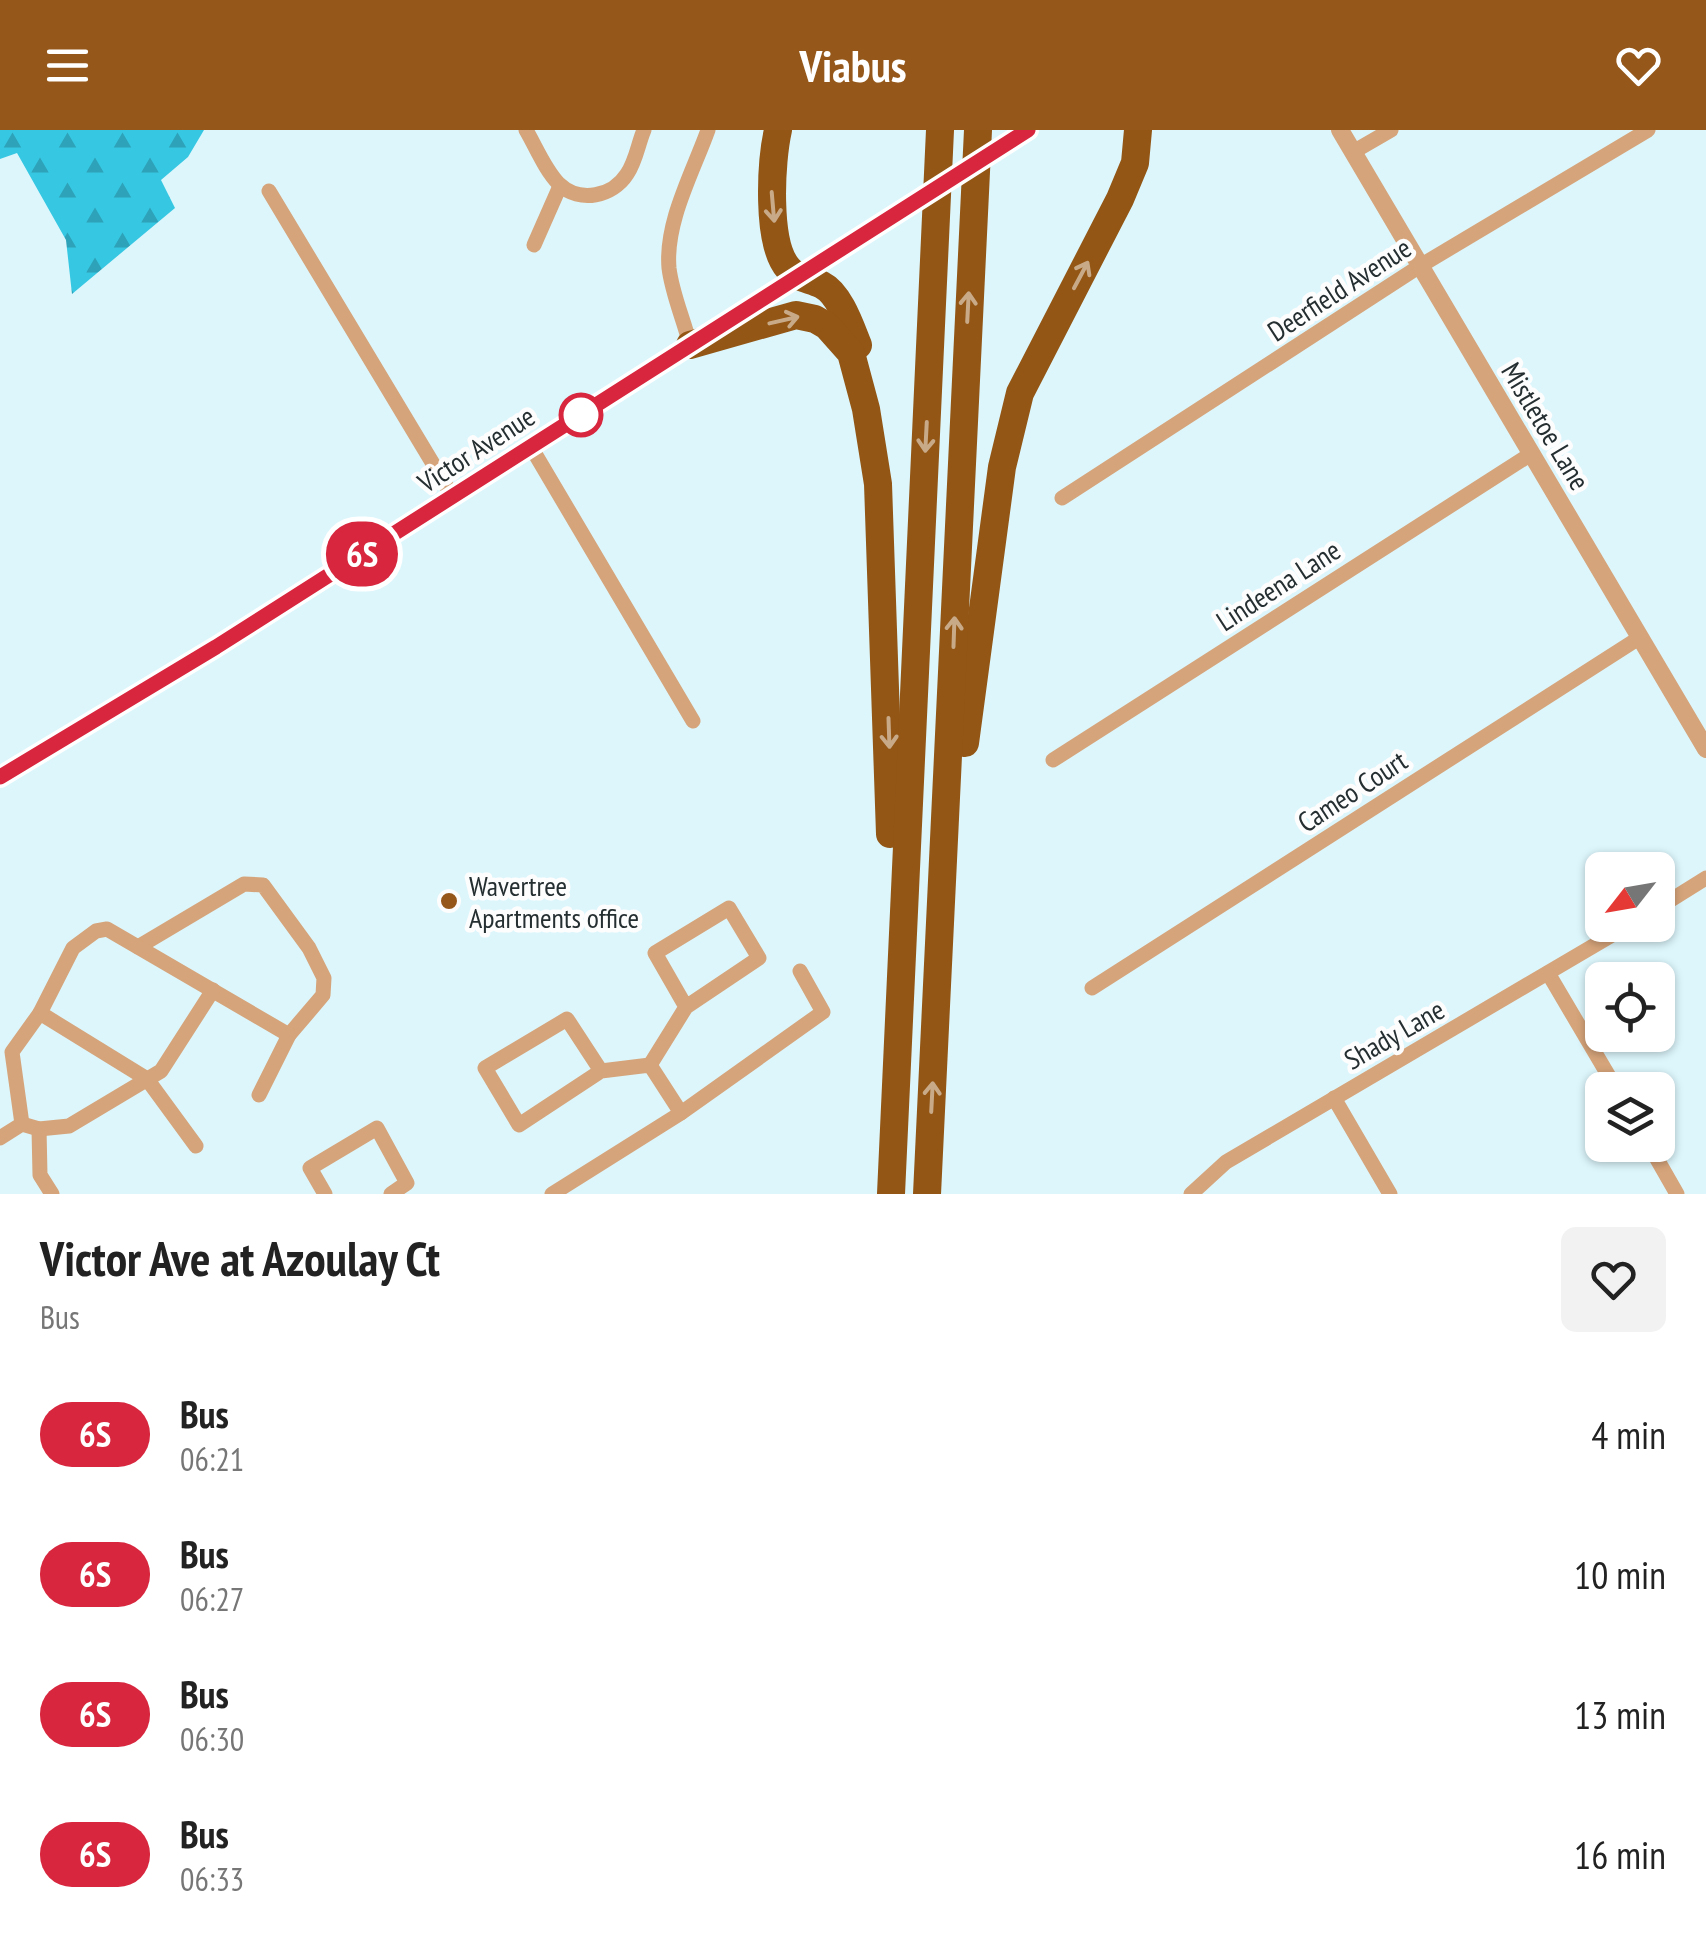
<!DOCTYPE html>
<style>
:root{--surface:#fff;--page:#f2f2f2;--text:#222;--muted:#767676;--accent:#95581a}
body{margin:0;font-family:"PT Sans Narrow",sans-serif;background:var(--page);color:var(--text);height:100vh;display:flex;flex-direction:column;font-size:38px;white-space:nowrap}
*{box-sizing:border-box;margin:0}
p{font-size:32px;color:var(--muted)}
.icon{flex:none;width:55px;height:55px;fill:none;stroke:currentColor;stroke-width:2;stroke-linecap:round;stroke-linejoin:round}
.map{position:relative;height:1064px;overflow:hidden}
.side{display:flex;flex-direction:column;background:var(--surface);flex:1}
.side>*{flex:none}
.badge{padding:0 20px;border-radius:32px;font-size:35px;line-height:65px}
.needle{width:65px;rotate:239deg}
.buttons{position:absolute;left:1585px;top:722px;display:grid;gap:20px}
.buttons a{display:grid;place-items:center;width:90px;height:90px;border-radius:15px;background:var(--surface);box-shadow:0 2px 8px #0004;font-size:50px}
.map>.badge{position:absolute;translate:-50% -50%;box-shadow:0 0 0 5px #fff}
.round{display:grid;place-items:center;flex:none;width:105px;height:105px;border-radius:15px;background:var(--page)}
.summary{display:flex;align-items:center;justify-content:space-between;height:170px;padding:0 40px}
h1{font-size:48px;font-weight:700;line-height:75px}
ul{padding:0;list-style:none}
li{display:flex;align-items:center;gap:30px;height:140px;padding:0 40px}
li div{flex:1}
li b{display:block;font-size:38px}
li em{font-style:normal}
li .badge{min-width:110px;font-weight:700;text-align:center}
header{display:flex;justify-content:space-between;align-items:center;height:130px;padding:0 40px;background:var(--accent);color:#fff;font-size:45px;font-weight:700}
.map>svg:first-child{display:block}
.forest{fill:url(#forest-firs)}
.lines{fill:none;stroke-linecap:round;stroke-linejoin:round}
.minor{stroke:#d6a47a;stroke-width:15}
.tertiary{stroke:#d6a47a;stroke-width:18}
.secondary{stroke:#c67d37;stroke-width:20}
.motorway{stroke:#935615;stroke-width:28}
.oneway{stroke:#c8aa89}
.line-casing{stroke:#fff;stroke-width:22}
.line{stroke:#d7263d;stroke-width:15}
.stop-dot{fill:#fff;stroke:#d7263d;stroke-width:5}
.poi-dot{fill:#95581a;stroke:#fdfdfd;stroke-width:4}
.labels{text-anchor:middle;dominant-baseline:central;stroke-width:9;stroke-linejoin:round;paint-order:stroke}
.street-label{font-size:28px;fill:#252e31;stroke:#fdfdfd}
.poi-label{font-size:28px;fill:#252e31;stroke:#fdfdfd;text-anchor:start}
</style>
<header><svg class="icon" aria-label="menu" viewBox="0 0 24 24"><path d="M4 6h16M4 12h16M4 18h16"/></svg>Viabus<svg class="icon" aria-label="heart" viewBox="0 0 24 24"><path d="M12 20l-8-8c-3-5 5-10 8-4 3-6 11-1 8 4z"/></svg></header>
<div class="map">
<svg width="1706" height="1064" viewBox="0 0 1706 1064">
<defs>
<pattern id="forest-firs" width="22" height="20" patternUnits="userSpaceOnUse" patternTransform="scale(2.5)"><rect width="22" height="20" fill="#36c7e2"/><path d="M5 1l3.5 6h-7zM16 11l3.5 6h-7z" fill="#2da2b8"/></pattern>
</defs>
<rect width="100%" height="100%" fill="#dcf6fc"/>
<path class="forest" d="M0 0H204L188 27 161 50 175 78 72 164 66 110 17 23 0 29Z"/>
<g class="lines">
<g class="minor">
<path d="M526 0C536 17 545 40 559 54 580 74 613 66 627 44 636 31 638 14 644 0"/>
<path d="M1353 22 1391 0"/>
<path d="M269 61 453 367"/>
<path d="M534 115 560 56"/>
<path d="M690 215C684 190 672 164 669 138 665 92 693 42 708 0"/>
<path d="M531 317 693 591"/>
<path d="M1062 368 1420 136 1648 0"/>
<path d="M1053 630 1531 324"/>
<path d="M1658 778 1706 748"/>
<path d="M138 817 244 754 263 755 309 818 324 848 323 865 289 905 259 965"/>
<path d="M1548 843 1617 960"/>
<path d="M1092 858 1639 508"/>
<path d="M40 883 147 949 196 1016"/>
<path d="M650 935 686 877 655 823 729 778 759 828 686 877"/>
<path d="M1334 968 1390 1064"/>
<path d="M681 983 823 882 800 841"/>
<path d="M22 994 12 922 40 883 73 818 96 801 107 799 289 905"/>
<path d="M39 999 40 1045 52 1064"/>
<path d="M0 1008 22 994 39 999 69 996 161 941 213 860"/>
<path d="M1649 1015 1677 1064"/>
<path d="M325 1064 310 1038 377 998 407 1053 391 1064"/>
<path d="M552 1064 681 983 650 935 601 941 519 995 485 938 567 889 601 941"/>
<path d="M1191 1064 1226 1032 1629 795"/>
</g>
<path class="tertiary" d="M1340 0 1706 619"/>
<path class="secondary" d="M0 647 216 517 1028 0"/>
<g class="motorway">
<path d="M778 0C771 31 766 113 788 138 797 149 811 149 822 155 840 164 851 198 858 215"/>
<path d="M690 215 796 185 815 189 827 196 851 223 866 279 878 354 890 704"/>
<path d="M965 613 1002 337 1020 263 1120 69 1135 33 1138 0"/>
<path d="M891 1064 940 0"/>
<path d="M927 1064 978 0"/>
</g>
</g>
<defs><path id="oneway-shaft" d="M-6 0H5M1.5-3L5.5 0L1.5 3" fill="none" stroke-width="1.6" stroke-linecap="round" stroke-linejoin="round" transform="scale(2.5)"/></defs>
<g class="oneway">
<use href="#oneway-shaft" transform="translate(773 77) rotate(85)"/>
<use href="#oneway-shaft" transform="translate(1081 145) rotate(-62)"/>
<use href="#oneway-shaft" transform="translate(968 177) rotate(-87)"/>
<use href="#oneway-shaft" transform="translate(784 190) rotate(-13)"/>
<use href="#oneway-shaft" transform="translate(926 307) rotate(93)"/>
<use href="#oneway-shaft" transform="translate(954 502) rotate(-88)"/>
<use href="#oneway-shaft" transform="translate(889 603) rotate(88)"/>
<use href="#oneway-shaft" transform="translate(932 967) rotate(-87)"/>
</g>
<g class="lines">
<defs>
<path id="line" d="M0 647 216 517 1028 0"/>
</defs>
<use href="#line" class="line-casing"/>
<use href="#line" class="line"/>
</g>
<circle class="stop-dot" cx="581" cy="285" r="20"/>
<circle class="poi-dot" cx="449" cy="771" r="10"/>
<g class="labels">
<g class="street-label">
<text transform="translate(1339 159) rotate(-33)">Deerfield Avenue</text>
<text transform="translate(1546 296) rotate(59)">Mistletoe Lane</text>
<text transform="translate(476 319) rotate(-33)">Victor Avenue</text>
<text transform="translate(1278 455) rotate(-33)">Lindeena Lane</text>
<text transform="translate(1352 661) rotate(-33)">Cameo Court</text>
<text transform="translate(1394 904) rotate(-30)">Shady Lane</text>
</g>
<g class="poi-label">
<text x="469" y="755">Wavertree<tspan x="469" dy="32">Apartments office</tspan></text>
</g>
</g>
</svg>
<div class="buttons">
<a><svg class="needle" viewBox="-14 -14 28 28"><path d="M0-13l5 13h-10z" fill="#e53935"/><path d="M0 13l5-13h-10z" fill="#767676"/></svg></a>
<a><svg class="icon" aria-label="locate" viewBox="0 0 24 24"><circle cx="12" cy="12" r="6"/><path d="M12 2v4M12 18v4M2 12h4M18 12h4"/></svg></a>
<a><svg class="icon" aria-label="layers" viewBox="0 0 24 24"><path d="M12 4l9 5-9 5-9-5zM3 14l9 5 9-5"/></svg></a>
</div>
<b class="badge" style="left:362px;top:424px;background:#d7263d;color:#fff">6S</b>
</div>
<section class="side">
<div class="summary"><div><h1>Victor Ave at Azoulay Ct</h1><p>Bus</p></div><a class="round"><svg class="icon" aria-label="heart" viewBox="0 0 24 24"><path d="M12 20l-8-8c-3-5 5-10 8-4 3-6 11-1 8 4z"/></svg></a></div>
<ul>
<li><span class="badge" style="background:#d7263d;color:#fff">6S</span><div><b>Bus</b><p>06:21</p></div><em>4 min</em></li>
<li><span class="badge" style="background:#d7263d;color:#fff">6S</span><div><b>Bus</b><p>06:27</p></div><em>10 min</em></li>
<li><span class="badge" style="background:#d7263d;color:#fff">6S</span><div><b>Bus</b><p>06:30</p></div><em>13 min</em></li>
<li><span class="badge" style="background:#d7263d;color:#fff">6S</span><div><b>Bus</b><p>06:33</p></div><em>16 min</em></li>
</ul>
</section>
